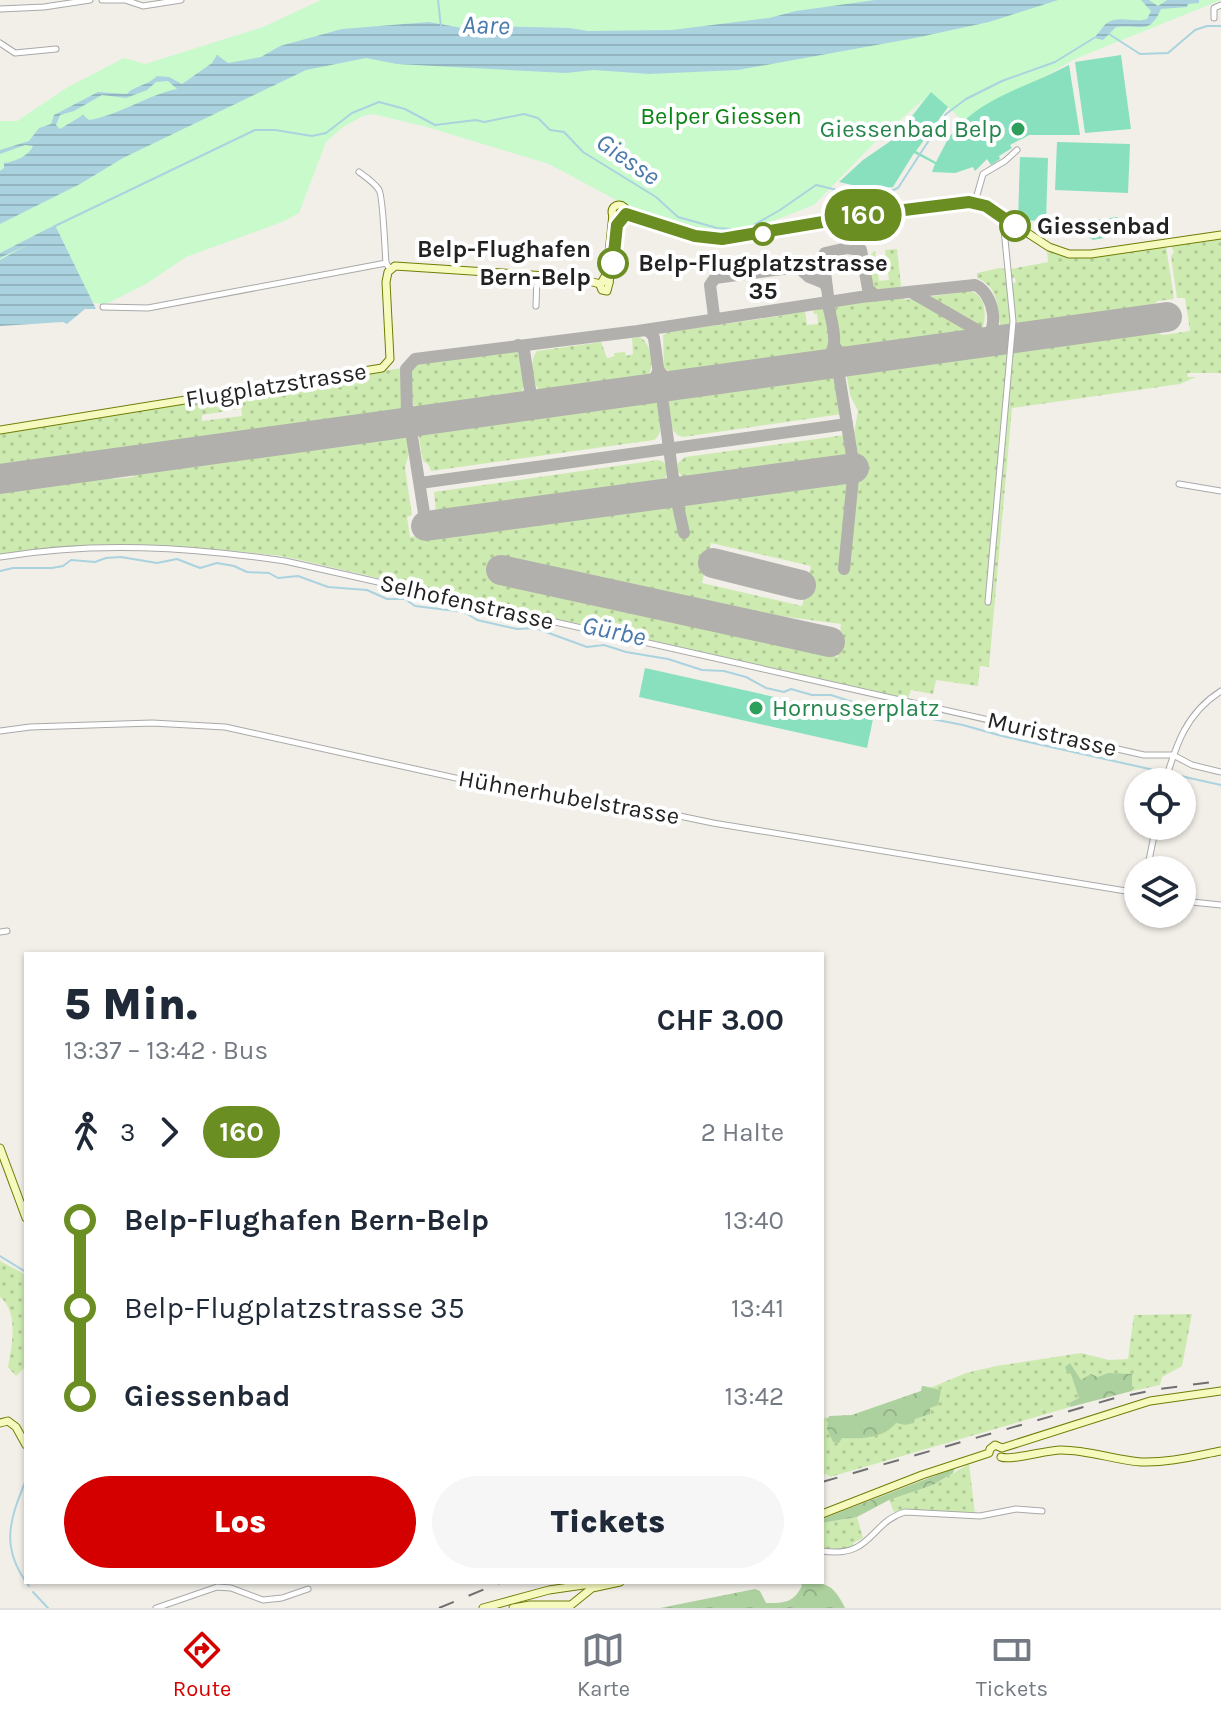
<!DOCTYPE html>
<html lang="de">
<meta charset="utf-8">
<style>
:root{--surface:#fff;--page:#f6f6f7;--text:#1f2937;--muted:#747a83;--line:#e0e1e3;--accent:#d40000}
body{margin:0;font-family:Karla,sans-serif;background:var(--page);color:var(--text);height:100vh;display:flex;flex-direction:column;font-size:30px;white-space:nowrap}
*{box-sizing:border-box;margin:0}
p{font-size:26px;color:var(--muted)}
.icon{flex:none;width:44px;height:44px;fill:none;stroke:currentColor;stroke-width:2;stroke-linecap:round;stroke-linejoin:round}
.map{position:relative;flex:1;overflow:hidden}
.drawer{position:absolute;left:24px;top:952px;width:800px;height:632px;display:flex;flex-direction:column;background:var(--surface);border-radius:0px;box-shadow:0 2px 6px #0004}
.drawer>*{flex:none}
.badge{padding:0 16px;border-radius:26px;font-size:28px;line-height:52px}
.controls{position:absolute;left:1124px;top:768px;display:grid;gap:16px}
.controls a{display:grid;place-items:center;width:72px;height:72px;border-radius:50%;background:var(--surface);box-shadow:0 2px 6px #0004;font-size:40px}
.map>.badge{position:absolute;translate:-50% -50%;box-shadow:0 0 0 4px #fff}
.legs{display:flex;align-items:center;gap:12px;height:88px;padding:0 40px;font-size:26px}
.legs p{margin-inline-start:auto}
.summary{display:flex;align-items:center;justify-content:space-between;height:136px;padding:0 40px}
h1{font-size:44px;font-weight:800;line-height:60px}
.action{display:flex;gap:16px;margin-top:auto;padding:16px 40px}
.action a{flex:1;height:92px;border-radius:48px;background:var(--accent);color:#fff;font-size:32px;font-weight:800;line-height:92px;text-align:center}
.action a+a{background:var(--page);color:var(--text)}
ul{padding:0 40px;list-style:none}
li{display:flex;align-items:center;gap:28px;height:88px;font-size:30px}
li i{display:grid;place-items:center;width:12px;height:100%;margin:0 10px;background:currentColor}
li i::after{content:'';width:20px;height:20px;margin:-10px;border:6px solid;border-radius:50%;background:var(--surface)}
li p{margin-inline-start:auto}
li:first-child i{background:linear-gradient(#0000 50%,currentColor 0)}
li:last-child i{background:linear-gradient(currentColor 50%,#0000 0)}
.tabs{display:flex;justify-content:space-around;align-items:center;height:112px;border-top:2px solid var(--line);background:var(--surface);font-size:22px;color:var(--muted)}
.tabs a{display:grid;justify-items:center;gap:4px}
.tabs .active{color:var(--accent)}
.map>svg:first-child{display:block}
.grass{fill:url(#grass-dots);fill-rule:evenodd}
.forest{fill:url(#forest-crowns)}
.park{fill:#c8facc}
.pitch{fill:#88e0be}
.water{fill:url(#water-rules);fill-rule:evenodd}
.lines{fill:none;stroke-linecap:round;stroke-linejoin:round}
.stream{stroke:#aad3df;stroke-width:2}
.taxiway{stroke:#b1b0ac;stroke-width:12}
.runway{stroke:#b1b0ac;stroke-width:30}
.street-casing{stroke:#a9a9a9;stroke-width:7}
.secondary-casing{stroke:#707d05;stroke-width:9}
.street{stroke:#fff;stroke-width:5}
.secondary{stroke:#f7fabf;stroke-width:7}
.rail{stroke:#707070;stroke-width:2;stroke-dasharray:16 16;stroke-linecap:butt}
.line-1-casing{stroke:#fff;stroke-width:18}
.line-1{stroke:#6b8e23;stroke-width:12}
.leisure-dot{fill:#2e9e5b;stroke:#fff;stroke-width:3}
.stop-1-dot{fill:#fff;stroke:#6b8e23;stroke-width:4}
.labels{text-anchor:middle;dominant-baseline:central;stroke-width:8;stroke-linejoin:round;paint-order:stroke}
.park-label{font-size:24px;fill:#0c8416;stroke:#fff}
.leisure-label{font-size:24px;fill:#27864d;stroke:#fff;text-anchor:end}
.stop-label{font-size:24px;font-weight:bold;fill:#222;stroke:#fff;text-anchor:start}
.street-label{font-size:24px;fill:#222;stroke:#fff}
.water-label{font-size:26px;font-style:italic;fill:#4a7aab;stroke:#fff}
</style>
<div class="map">
<svg width="1221" height="1608" viewBox="0 0 1221 1608">
<defs>
<pattern id="grass-dots" width="8" height="8" patternUnits="userSpaceOnUse" patternTransform="scale(2)"><rect width="8" height="8" fill="#cdebb0"/><path d="M2 2h.1M6 6h.1" fill="none" stroke="#b0c997" stroke-width="1.8" stroke-linecap="round"/></pattern>
<pattern id="forest-crowns" width="20" height="18" patternUnits="userSpaceOnUse" patternTransform="scale(2)"><rect width="20" height="18" fill="#add19e"/><path d="M2 6a3 3 0 1 1 6 0M12 15a3 3 0 1 1 6 0" fill="none" stroke="#95b388"/></pattern>
<pattern id="water-rules" width="6" height="5" patternUnits="userSpaceOnUse" patternTransform="scale(2)"><rect width="6" height="5" fill="#aad3df"/><path d="M0 2.5h6" fill="none" stroke="#92b5bf"/></pattern>
</defs>
<rect width="100%" height="100%" fill="#f2efe9"/>
<g class="grass">
<path d="M1221 237V373H1187L1188 377H1196L1180 384 1012 408 989 667 980 666 978 686 936 680 933 694 911 690 908 699 282 556C183 545 98 540 0 555V489L112 473 113 479 133 477 138 470 409 433V453L405 468 412 515 407 517 410 537 849 477 840 568 847 569 859 466 854 433 858 411 850 395 846 372 1150 330 1163 335 1190 331 1185 298H1177L1171 256 1174 252 1171 246ZM711 543 811 566 802 606 702 583ZM496 560 698 605 841 624 838 657 490 580Z"/>
<path d="M1166 246 1174 299 1158 301 1148 309 1014 328 1011 284 1016 282 1015 278H1012L1011 269 1048 262 1047 250 1070 256Z"/>
<path d="M897 249 901 285 898 288 874 291 870 285 868 257 875 251 879 281 889 280 885 250Z"/>
<path d="M999 268 1006 269 1010 325 1007 328 1000 326C998 306 998 287 977 278V273Z"/>
<path d="M970 291C985 295 987 313 983 327L976 326 927 297Z"/>
<path d="M899 296 906 300 918 298 975 333 848 350 840 347 833 313 838 304Z"/>
<path d="M821 307 827 313 831 345 826 353 673 374 664 368 663 335 668 332 780 316 784 313 805 310 807 325 818 324 817 314H814L813 309Z"/>
<path d="M640 337C652 345 655 367 647 378L546 392H541C531 383 529 360 537 351L601 342 607 358 614 357V353L625 352 626 356 633 354 632 338Z"/>
<path d="M512 348 520 355 524 386 520 395 425 409 413 405 410 372 414 363Z"/>
<path d="M402 368 403 408 396 413 143 448 109 449V453L0 468V432L237 394 239 409 202 415V421L242 416 240 393Z"/>
<path d="M837 373 842 414 683 437C667 433 669 411 669 397Z"/>
<path d="M657 398C658 411 666 432 654 440L431 471 428 464 423 461 418 432Z"/>
<path d="M845 435 849 456 690 478 682 476 678 471V463L685 457Z"/>
<path d="M658 460 664 462 667 470 666 477 659 482 436 512 434 492Z"/>
<path d="M0 1261 26 1275V1366L16 1376 8 1367C12 1346 19 1312 0 1297Z"/>
<path d="M1192 1314 1182 1366 1162 1377 1160 1385 1132 1391V1374L1081 1381 1070 1364 1080 1398 1069 1403 1070 1407 830 1477 827 1474 822 1475V1418L852 1415 921 1391 922 1386 932 1387 966 1373 996 1366 1081 1353 1109 1360 1128 1359 1134 1315Z"/>
<path d="M969 1464 975 1514 906 1509 894 1512 889 1500 933 1485Z"/>
<path d="M857 1517 863 1538 853 1543 854 1547 836 1551 822 1549V1523Z"/>
</g>
<g class="forest">
<path d="M1070 1363 1081 1380 1091 1374 1098 1377 1108 1373 1132 1374V1391L1070 1407 1069 1403 1079 1398 1071 1374 1067 1372 1065 1367Z"/>
<path d="M922 1386 941 1390 938 1405 930 1408V1414L915 1419 914 1423 905 1425 896 1423C883 1439 861 1439 842 1438L839 1443 833 1442 827 1429 829 1416 852 1415 921 1391Z"/>
<path d="M955 1468 953 1473 933 1485 889 1500 857 1517 822 1523V1519Z"/>
<path d="M800 1582C825 1582 833 1583 845 1608H660L755 1589 760 1591 766 1603C785 1603 793 1603 802 1586Z"/>
</g>
<path class="park" d="M321 0H1221L1075 59 1040 79 1069 65 1080 135H1030L1022 140 1018 134 950 136 963 121 948 107 920 145 871 156 895 138 925 98 874 143 814 205 733 236 702 234 618 201 549 164 427 127 373 114 363 116 343 127 326 142 299 213 282 222 186 257 146 284 104 305 92 302 57 229 0 260V121H17L68 87 124 58 145 64 263 27Z"/>
<g class="pitch">
<path d="M1121 55 1131 129 1085 133 1075 62Z"/>
<path d="M1069 65 1080 135H1029L1010 145 1012 148 999 156 1000 159 991 165 987 159 975 171 973 167 955 173 932 172 935 164 914 153 893 187 870 189 839 182 863 160 895 138 931 92 948 107 916 151 936 162C941 153 945 143 951 135 979 98 1030 86 1069 65Z"/>
<path d="M1057 142 1130 144 1128 193 1055 190Z"/>
<path d="M1020 157 1048 158 1046 221 1018 220Z"/>
<path d="M1117 217 1122 221 1124 231 1121 235 1093 240 1087 236 1086 226 1089 221Z"/>
<path d="M645 668 873 719 867 748 639 697Z"/>
</g>
<g class="water">
<path d="M875 0H1058L989 22 915 38 738 70 649 74 594 70 566 73 397 64 366 58 306 70 123 158 80 184 0 224V171L4 168V163C14 162 29 156 33 146L25 145 0 154V150L29 141 39 128 51 124 54 115 98 92 127 94C133 86 147 86 157 76L169 77 182 84 212 63 217 55 228 63 261 57 280 46 342 29 429 22 462 28 486 26 569 28 588 31 672 30 769 18 796 11ZM168 81 177 89C147 95 120 115 89 120L83 115 60 129 56 125 60 115 74 111 102 95 126 98 147 90 156 82Z"/>
<path d="M1141 0H1149L1158 6 1167 0H1199V3L1188 4 1187 7 1161 9C1149 36 1141 24 1116 27L1103 40 1094 38C1098 34 1103 26 1107 23 1118 15 1135 23 1147 19L1151 11Z"/>
<path d="M55 225 96 309H85L67 324 63 322 0 326V260L27 245 0 258V253Z"/>
</g>
<g class="lines">
<g class="stream">
<path d="M438 0 441 27"/>
<path d="M1109 34 1140 54 1168 53 1195 30 1207 26H1221"/>
<path d="M55 226 255 130H275L312 136 326 133 352 113 379 102 405 109 435 125 476 120 484 122 524 114 538 118 550 130 564 132 583 152 656 197 678 217 717 228 745 230 780 210 816 185C843 191 871 201 898 188L946 114 966 99 1002 81 1055 62 1094 38"/>
<path d="M0 571 13 568H52L63 566 71 560 95 562 106 558 121 557 157 563 177 559 200 568 217 563 234 566 247 572 269 573 278 578 298 576 328 587 367 590 387 599H405L415 606 464 612 477 620 517 629 535 628 587 647 604 645 626 652 668 659 702 670 724 671 746 677 766 688 784 692 791 689 812 695H831L871 708 897 710 906 714 963 725 1002 736 1221 785"/>
<path d="M0 1256 26 1272"/>
<path d="M26 1480C9 1521 0 1548 29 1586"/>
<path d="M33 1592 48 1608"/>
</g>
<g class="taxiway">
<path d="M911 292 977 330"/>
<path d="M830 311 823 257 825 253 847 248 861 250 868 289 875 295"/>
<path d="M718 319 714 316 710 285 715 278 798 267 809 277 824 283 827 288"/>
<path d="M993 328 999 336 1010 339"/>
<path d="M645 330 651 333 654 338 675 492 684 533"/>
<path d="M834 344 854 468 844 569"/>
<path d="M518 345 524 350 530 390 528 400 518 407"/>
<path d="M835 347 844 357 857 360"/>
<path d="M818 365C843 355 833 326 828 305"/>
<path d="M659 371 669 382 681 384"/>
<path d="M641 389 653 382 658 372"/>
<path d="M530 390 535 399 548 402"/>
<path d="M408 409 415 418 426 419"/>
<path d="M408 411 426 526"/>
<path d="M388 425 401 421 407 414 406 369 415 359 638 331 861 297 975 285C994 293 1001 331 982 342"/>
<path d="M420 483 847 424"/>
</g>
<g class="runway">
<path d="M0 479 1167 317"/>
<path d="M426 526 854 468"/>
<path d="M713 563 801 585"/>
<path d="M501 570 830 642"/>
</g>
<defs>
<g id="street">
<path d="M102 0H125L143 6 181 0"/>
<path d="M0 9 44 7 90 0"/>
<path d="M1214 18V8L1221 5"/>
<path d="M0 43 15 53 56 49"/>
<path d="M359 172C366 177 375 183 379 190 383 195 385 252 386 263"/>
<path d="M975 202 983 174 1005 161 1017 150"/>
<path d="M536 306 537 276"/>
<path d="M103 307 148 308 386 263 390 269"/>
<path d="M1179 484 1221 491"/>
<path d="M0 557C97 541 188 547 285 561L1144 755H1173L1192 765 1221 772"/>
<path d="M988 602 1013 321 1003 219"/>
<path d="M0 731 30 727 152 723 225 727 546 798 632 806 713 823 1138 893"/>
<path d="M1165 782C1176 745 1186 713 1221 691"/>
<path d="M1147 870 1156 826"/>
<path d="M1182 901 1221 905"/>
<path d="M0 932 7 931"/>
<path d="M822 1551C872 1559 870 1522 905 1512L980 1516 1016 1509 1042 1511"/>
<path d="M156 1608 217 1587 231 1588 263 1600 282 1598 308 1589"/>
</g>
<g id="secondary">
<circle cx="619" cy="212" r="7"/>
<path d="M626 214 695 236 722 239 864 215 975 202 986 206 1049 247 1069 254H1091L1221 235"/>
<path d="M603 281 609 283 607 291 602 290 600 285 607 273 613 214"/>
<path d="M609 283 617 225 621 219"/>
<path d="M0 430 382 368 390 359 386 282 388 272 395 266 578 278 600 284"/>
<path d="M0 1148 26 1218"/>
<path d="M0 1423 8 1421 16 1427 26 1445"/>
<path d="M1001 1457C1011 1461 1046 1450 1061 1450 1089 1450 1114 1460 1141 1462 1168 1463 1195 1456 1221 1451"/>
<path d="M822 1514 922 1475 989 1453 990 1449 995 1445 1002 1448 1150 1401 1221 1391"/>
<path d="M483 1608 549 1590 604 1582"/>
<path d="M513 1608 530 1605H571L592 1588 620 1582"/>
</g>
</defs>
<use href="#street" class="street-casing"/>
<use href="#secondary" class="secondary-casing"/>
<use href="#street" class="street"/>
<use href="#secondary" class="secondary"/>
<g class="rail">
<path d="M822 1482 1115 1398 1159 1389 1221 1381"/>
<path d="M439 1608 502 1582"/>
</g>
</g>
<g class="lines">
<defs>
<path id="line-1" d="M613 263 617 225 626 214 695 236 722 239 864 215 969 202 986 206 1015 226"/>
</defs>
<use href="#line-1" class="line-1-casing"/>
<use href="#line-1" class="line-1"/>
</g>
<g class="leisure-dot">
<circle cx="1018" cy="129" r="8"/>
<circle cx="756" cy="708" r="8"/>
</g>
<g class="stop-1-dot">
<circle cx="1015" cy="226" r="14"/>
<circle cx="763" cy="234" r="10"/>
<circle cx="613" cy="263" r="14"/>
</g>
<g class="labels">
<g class="park-label">
<text x="721" y="116">Belper Giessen</text>
</g>
<g class="leisure-label">
<text x="1002" y="129">Giessenbad Belp</text>
<text x="772" y="708" text-anchor="start">Hornusserplatz</text>
</g>
<g class="stop-label">
<text x="1037" y="226">Giessenbad</text>
<text x="591" y="249" text-anchor="end">Belp-Flughafen<tspan x="591" dy="28">Bern-Belp</tspan></text>
<text x="763" y="263" text-anchor="middle">Belp-Flugplatzstrasse<tspan x="763" dy="28">35</tspan></text>
</g>
<g class="street-label">
<text transform="translate(276 385) rotate(-9)">Flugplatzstrasse</text>
<text transform="translate(467 602) rotate(13)">Selhofenstrasse</text>
<text transform="translate(1052 734) rotate(13)">Muristrasse</text>
<text transform="translate(569 797) rotate(10)">Hühnerhubelstrasse</text>
</g>
<g class="water-label">
<text transform="translate(486 25) rotate(2)">Aare</text>
<text transform="translate(628 159) rotate(35)">Giesse</text>
<text transform="translate(614 631) rotate(12)">Gürbe</text>
</g>
</g>
</svg>
<div class="controls">
<a><svg class="icon" aria-label="locate" viewBox="0 0 24 24"><circle cx="12" cy="12" r="6"/><path d="M12 2v4M12 18v4M2 12h4M18 12h4"/></svg></a>
<a><svg class="icon" aria-label="layers" viewBox="0 0 24 24"><path d="M12 4l9 5-9 5-9-5zM3 14l9 5 9-5"/></svg></a>
</div>
<b class="badge" style="left:863px;top:215px;background:#6b8e23;color:#fff">160</b>
<section class="drawer">
<div class="summary"><div><h1>5 Min.</h1><p>13:37 – 13:42 · Bus</p></div><b>CHF 3.00</b></div>
<div class="legs"><svg class="icon" aria-label="walk" viewBox="0 0 24 24"><circle cx="13" cy="4" r="2"/><path d="M13 8l-2 6 4 7M11 14l-3 7M7 12l3-4h3l4 4"/></svg>3<svg class="icon" aria-label="forward" viewBox="0 0 24 24"><path d="M9 5l7 7-7 7"/></svg><b class="badge" style="background:#6b8e23;color:#fff">160</b><p>2 Halte</p></div>
<ul>
<li><i style="color:#6b8e23"></i><b>Belp-Flughafen Bern-Belp</b><p>13:40</p></li>
<li><i style="color:#6b8e23"></i><span>Belp-Flugplatzstrasse 35</span><p>13:41</p></li>
<li><i style="color:#6b8e23"></i><b>Giessenbad</b><p>13:42</p></li>
</ul>
<div class="action"><a>Los</a><a>Tickets</a></div>
</section>
</div>
<nav class="tabs">
<a class="active"><svg class="icon" aria-label="directions" viewBox="0 0 24 24"><path d="M12 3l9 9-9 9-9-9zM9 14v-3h6M13 9l2 2-2 2"/></svg>Route</a>
<a><svg class="icon" aria-label="map" viewBox="0 0 24 24"><path d="M3 6l6-2 6 2 6-2v14l-6 2-6-2-6 2zM9 4v14M15 6v14"/></svg>Karte</a>
<a><svg class="icon" aria-label="tickets" viewBox="0 0 24 24"><path d="M3 7h18v10H3zM15 7v10"/></svg>Tickets</a>
</nav>
